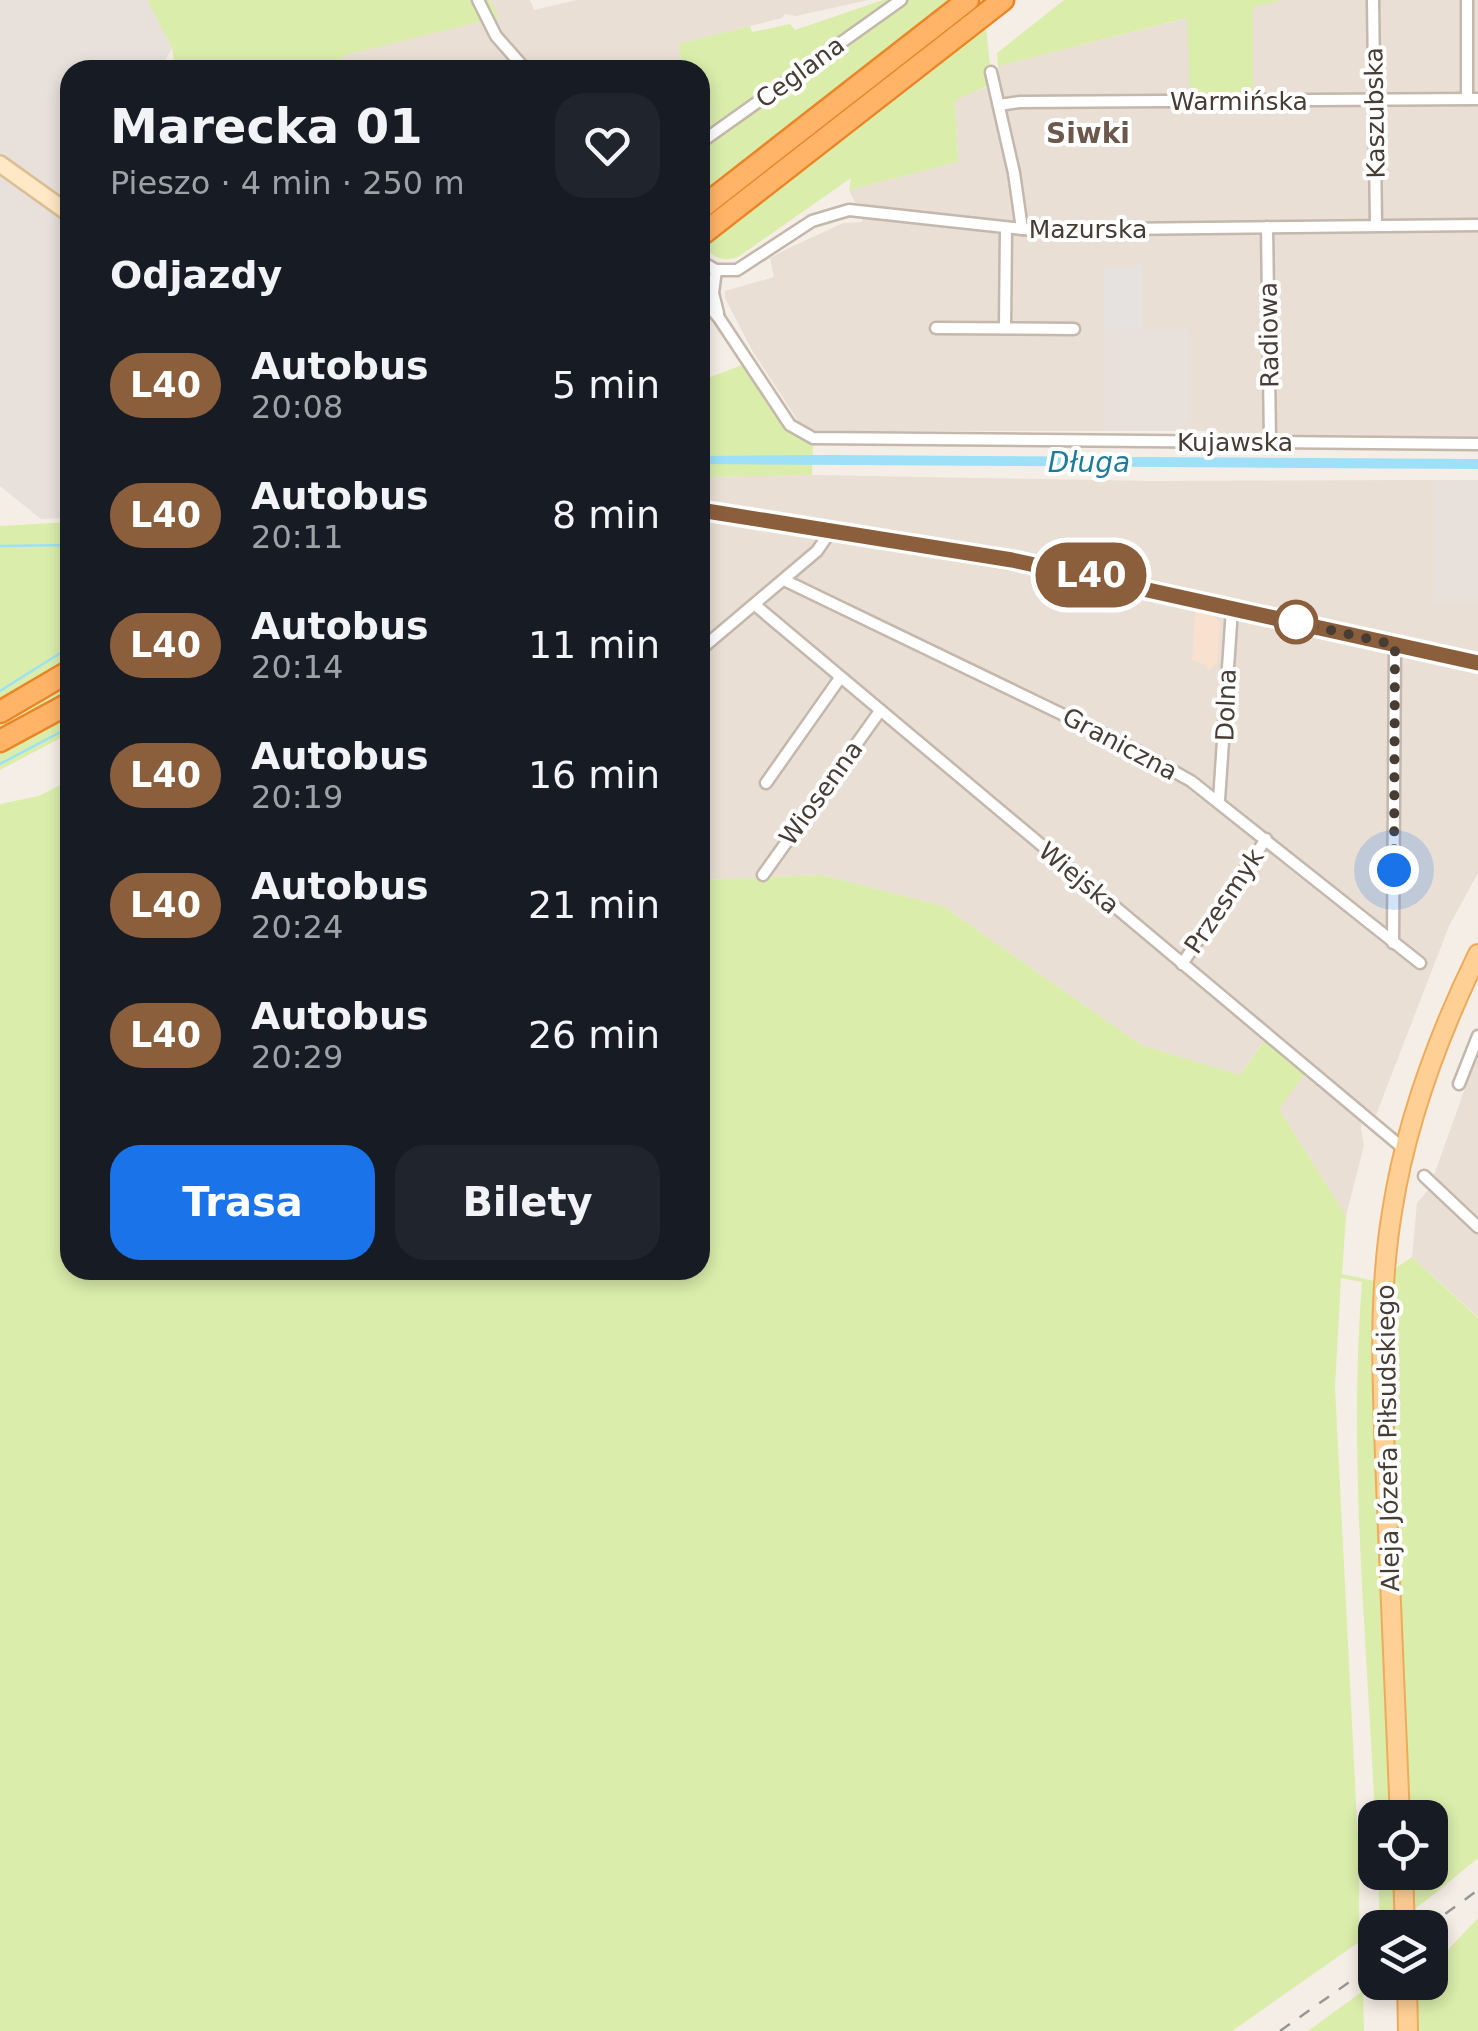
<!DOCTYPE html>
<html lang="pl">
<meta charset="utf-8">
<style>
:root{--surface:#171b24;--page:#20242c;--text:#f1f3f6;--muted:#9ea1a6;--accent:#1a73e8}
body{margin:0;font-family:"DejaVu Sans",sans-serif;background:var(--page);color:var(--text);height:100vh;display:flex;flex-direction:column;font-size:38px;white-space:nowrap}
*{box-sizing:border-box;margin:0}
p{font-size:32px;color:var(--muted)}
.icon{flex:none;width:55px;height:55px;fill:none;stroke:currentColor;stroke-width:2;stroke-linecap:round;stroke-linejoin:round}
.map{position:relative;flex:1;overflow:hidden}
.details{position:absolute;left:60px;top:60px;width:650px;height:1220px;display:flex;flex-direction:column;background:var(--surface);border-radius:30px;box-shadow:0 5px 15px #0003}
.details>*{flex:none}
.badge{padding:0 20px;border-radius:32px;font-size:35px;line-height:65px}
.fabs{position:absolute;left:1358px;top:1800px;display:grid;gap:20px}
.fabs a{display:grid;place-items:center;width:90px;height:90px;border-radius:20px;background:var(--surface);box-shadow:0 5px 15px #0003;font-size:50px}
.you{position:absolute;width:50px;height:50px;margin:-25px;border:8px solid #fff;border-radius:50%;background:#1a73e8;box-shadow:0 0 0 15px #1a73e833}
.map>.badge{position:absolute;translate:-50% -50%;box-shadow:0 0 0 5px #fff}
h2{padding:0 50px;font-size:38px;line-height:90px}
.round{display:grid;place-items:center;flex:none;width:105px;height:105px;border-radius:30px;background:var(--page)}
.head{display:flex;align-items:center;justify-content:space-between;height:170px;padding:0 50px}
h1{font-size:48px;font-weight:700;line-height:75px}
.primary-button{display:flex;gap:20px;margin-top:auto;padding:20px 50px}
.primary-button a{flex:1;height:115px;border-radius:30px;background:var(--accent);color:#fff;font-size:40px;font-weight:700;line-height:115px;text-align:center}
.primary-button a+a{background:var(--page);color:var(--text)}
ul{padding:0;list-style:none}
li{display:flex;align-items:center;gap:30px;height:130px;padding:0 50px}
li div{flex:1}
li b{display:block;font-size:38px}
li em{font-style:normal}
li .badge{min-width:110px;font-weight:700;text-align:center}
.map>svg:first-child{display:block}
.residential{fill:#e9dfd4}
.commercial{fill:#f9e1cf}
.industrial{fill:#e7e0db}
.green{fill:#daedab}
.parking{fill:#e5e2df}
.water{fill:#9de0f7}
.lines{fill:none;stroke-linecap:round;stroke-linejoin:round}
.stream{stroke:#9de0f7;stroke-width:2.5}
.street-casing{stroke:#c4b7ab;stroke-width:15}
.secondary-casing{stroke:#dcbe93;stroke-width:20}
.primary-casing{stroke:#efab5a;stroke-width:22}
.highway-casing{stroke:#ec8528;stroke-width:25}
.street{stroke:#fff;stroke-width:10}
.secondary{stroke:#ffe8c6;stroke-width:15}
.primary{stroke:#ffd095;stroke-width:18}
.highway{stroke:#ffb467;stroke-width:20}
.rail{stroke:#969696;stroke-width:2.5;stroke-dasharray:12 12;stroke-linecap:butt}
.line-casing{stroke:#fff;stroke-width:22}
.line{stroke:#8b5e3c;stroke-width:15}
.walk{stroke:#483d35;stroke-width:10;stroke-dasharray:0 18}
.stop-dot{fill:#fff;stroke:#8b5e3c;stroke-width:5}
.labels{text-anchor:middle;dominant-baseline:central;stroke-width:8;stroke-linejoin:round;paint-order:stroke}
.street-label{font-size:25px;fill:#483d35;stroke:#fff}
.neighbourhood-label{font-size:28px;font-weight:bold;fill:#6c594b;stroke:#fff}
.water-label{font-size:28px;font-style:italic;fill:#1f7b9c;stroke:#fff}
</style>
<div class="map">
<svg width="1478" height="2031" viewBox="0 0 1478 2031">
<rect width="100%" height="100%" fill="#f5eee6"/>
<g class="residential">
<path d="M490 0H530L534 10 577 0H868L796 16 785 14 782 18 678 44 683 70H345L340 56 498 17Z"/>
<path d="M1284 0H1478V443L1270 442V437L1219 436 1218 431H814L799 422 753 352 725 298V291L774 277 770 258 789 248 843 223 862 222 863 204 855 203 849 190 958 162 955 99 1000 82 998 66 1188 18 1253 91V6Z"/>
<path d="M812 475 1152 481 1433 480 1434 603H1478V873L1449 926 1376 1115 1365 1107 1361 1128 1364 1145 1346 1216 1279 1109 1264 1041 1240 1075 1141 1045 943 906 822 875 700 880V477Z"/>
<path d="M1478 1052V1317L1412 1257 1417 1203 1429 1189Z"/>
</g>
<path class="commercial" d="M1195 611 1213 614 1220 623 1217 662 1209 671 1206 665 1192 660Z"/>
<g class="industrial">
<path d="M0 0H147L172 48 160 70H70V518L41 519 0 486Z"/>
<rect x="1104" y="329" width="85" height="102"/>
<path d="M1433 480H1478V603H1434Z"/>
</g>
<g class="green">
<path d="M147 0H490L499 17 341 56 345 70H175L172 48Z"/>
<path d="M883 0H983L992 84 955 100 958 162 849 190 851 178 738 257C720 263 711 256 700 241V70H683L678 44 750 26 752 32 790 24 795 30Z"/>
<path d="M1064 0H1284L1253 7V92L1190 93 1187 18 998 66 997 53Z"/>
<path d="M742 365 751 368 790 425 813 438 812 475 700 477V381Z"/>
<path d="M70 522V733L0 770V526Z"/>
<path d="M70 780V1270H700V880L822 875 943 906 1141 1045 1240 1075 1265 1040 1305 1074 1279 1109 1346 1216 1342 1274 1384 1283 1397 1267 1412 1257 1478 1318V1858C1459 1873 1399 1927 1380 1927L1378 1873 1430 1872V1818L1375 1817C1367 1640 1348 1459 1362 1282L1341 1278 1335 1387 1359 1862V1942L1232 2031H0V804L39 796Z"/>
<path d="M1478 1918V2031H1418L1417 2008 1423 1983 1430 1982V1969Z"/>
<path d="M1363 1991 1364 2031H1308Z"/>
</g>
<path class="parking" d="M1139 261 1142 266V329H1104V268L1132 267Z"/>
<path class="water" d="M829 455 1478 459V469L700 464V456Z"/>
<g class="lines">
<g class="stream">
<path d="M0 546 70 545"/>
<path d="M0 691 70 647"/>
<path d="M0 764 70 727"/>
</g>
<defs>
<g id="street">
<path d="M478 0 496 36 526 70"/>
<path d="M1373 0 1376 225"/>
<path d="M1467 0V99"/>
<path d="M991 72 1014 173 1022 229"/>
<path d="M999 105 1020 102 1478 99"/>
<path d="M700 143 901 0"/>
<path d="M1267 227 1270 442"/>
<path d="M700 261 716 270H737L812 221 849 210 1032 230 1478 225"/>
<path d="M706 267C703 289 703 301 719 318L790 425 813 438 1478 444"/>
<path d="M716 270 713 293 718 313"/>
<path d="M936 328 1074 329"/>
<path d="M1005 328 1006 229"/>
<path d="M784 580 1130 747 1191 781 1420 963"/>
<path d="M755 605 1404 1149"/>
<path d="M700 650 817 551 830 532"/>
<path d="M766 783 840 678"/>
<path d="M1219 800 1232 609"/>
<path d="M763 875 880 711"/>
<path d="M1393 943 1395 645"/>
<path d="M1182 964 1266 839"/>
<path d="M1459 1084 1478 1036"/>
<path d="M1424 1176 1478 1227"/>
</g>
<g id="secondary">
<path d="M0 164 70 214"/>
<path d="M700 510 1060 569 1478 663"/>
</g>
<g id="primary">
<path d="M1400 1818C1396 1706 1391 1595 1386 1484 1383 1393 1377 1302 1392 1212 1406 1121 1438 1036 1478 954"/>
<path d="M1403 1872 1405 1928"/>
<path d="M1407 1982 1408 2031"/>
</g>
<g id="highway">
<path d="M700 209 968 0"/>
<path d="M700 236 1003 0"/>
<path d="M0 712 70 671"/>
<path d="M0 741 70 703"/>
</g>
</defs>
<use href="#street" class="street-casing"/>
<use href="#secondary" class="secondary-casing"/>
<use href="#primary" class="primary-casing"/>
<use href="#highway" class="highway-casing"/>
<use href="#street" class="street"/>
<use href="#secondary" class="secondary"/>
<use href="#primary" class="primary"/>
<use href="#highway" class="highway"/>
<g class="rail">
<path d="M1426 1928 1478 1890"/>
<path d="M1280 2031 1375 1964"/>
</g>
</g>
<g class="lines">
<defs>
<path id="line" d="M700 510 1012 560 1478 663"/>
</defs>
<use href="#line" class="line-casing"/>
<use href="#line" class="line"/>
<path class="walk" d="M1296 622 1395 645 1394 870"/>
</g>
<circle class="stop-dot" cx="1296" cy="622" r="20"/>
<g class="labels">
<g class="street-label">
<text transform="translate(800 72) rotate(-36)">Ceglana</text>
<text x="1239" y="101">Warmińska</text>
<text transform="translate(1375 113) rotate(-91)">Kaszubska</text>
<text x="1088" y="229">Mazurska</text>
<text transform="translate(1269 335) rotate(-91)">Radiowa</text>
<text x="1235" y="442">Kujawska</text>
<text transform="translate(1226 705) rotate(-88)">Dolna</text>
<text transform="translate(1120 744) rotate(28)">Graniczna</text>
<text transform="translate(821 793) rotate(-54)">Wiosenna</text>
<text transform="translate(1079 878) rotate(40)">Wiejska</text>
<text transform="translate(1224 901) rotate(-56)">Przesmyk</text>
<text transform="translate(1388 1438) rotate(-91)">Aleja Józefa Piłsudskiego</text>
</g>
<g class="neighbourhood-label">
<text x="1088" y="133">Siwki</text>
</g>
<g class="water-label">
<text x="1089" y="462">Długa</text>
</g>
</g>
</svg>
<div class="fabs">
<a><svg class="icon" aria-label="locate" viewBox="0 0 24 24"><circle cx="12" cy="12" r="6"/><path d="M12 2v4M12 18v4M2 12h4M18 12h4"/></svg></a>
<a><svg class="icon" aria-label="layers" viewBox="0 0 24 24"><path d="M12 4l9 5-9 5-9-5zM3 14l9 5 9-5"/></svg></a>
</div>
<div class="you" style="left:1394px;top:870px"></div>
<b class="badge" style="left:1091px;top:575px;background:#8b5e3c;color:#fff">L40</b>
<section class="details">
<div class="head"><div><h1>Marecka 01</h1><p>Pieszo · 4 min · 250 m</p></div><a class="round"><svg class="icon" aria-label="heart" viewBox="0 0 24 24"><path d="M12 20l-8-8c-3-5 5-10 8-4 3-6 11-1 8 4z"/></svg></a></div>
<h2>Odjazdy</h2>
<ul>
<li><span class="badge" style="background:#8b5e3c;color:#fff">L40</span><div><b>Autobus</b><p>20:08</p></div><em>5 min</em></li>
<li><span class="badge" style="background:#8b5e3c;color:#fff">L40</span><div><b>Autobus</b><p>20:11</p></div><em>8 min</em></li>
<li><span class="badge" style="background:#8b5e3c;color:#fff">L40</span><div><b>Autobus</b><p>20:14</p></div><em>11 min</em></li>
<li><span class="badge" style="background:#8b5e3c;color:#fff">L40</span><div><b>Autobus</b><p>20:19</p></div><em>16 min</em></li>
<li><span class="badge" style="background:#8b5e3c;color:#fff">L40</span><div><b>Autobus</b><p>20:24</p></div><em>21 min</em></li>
<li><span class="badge" style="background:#8b5e3c;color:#fff">L40</span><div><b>Autobus</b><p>20:29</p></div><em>26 min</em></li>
</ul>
<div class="primary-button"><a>Trasa</a><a>Bilety</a></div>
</section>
</div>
